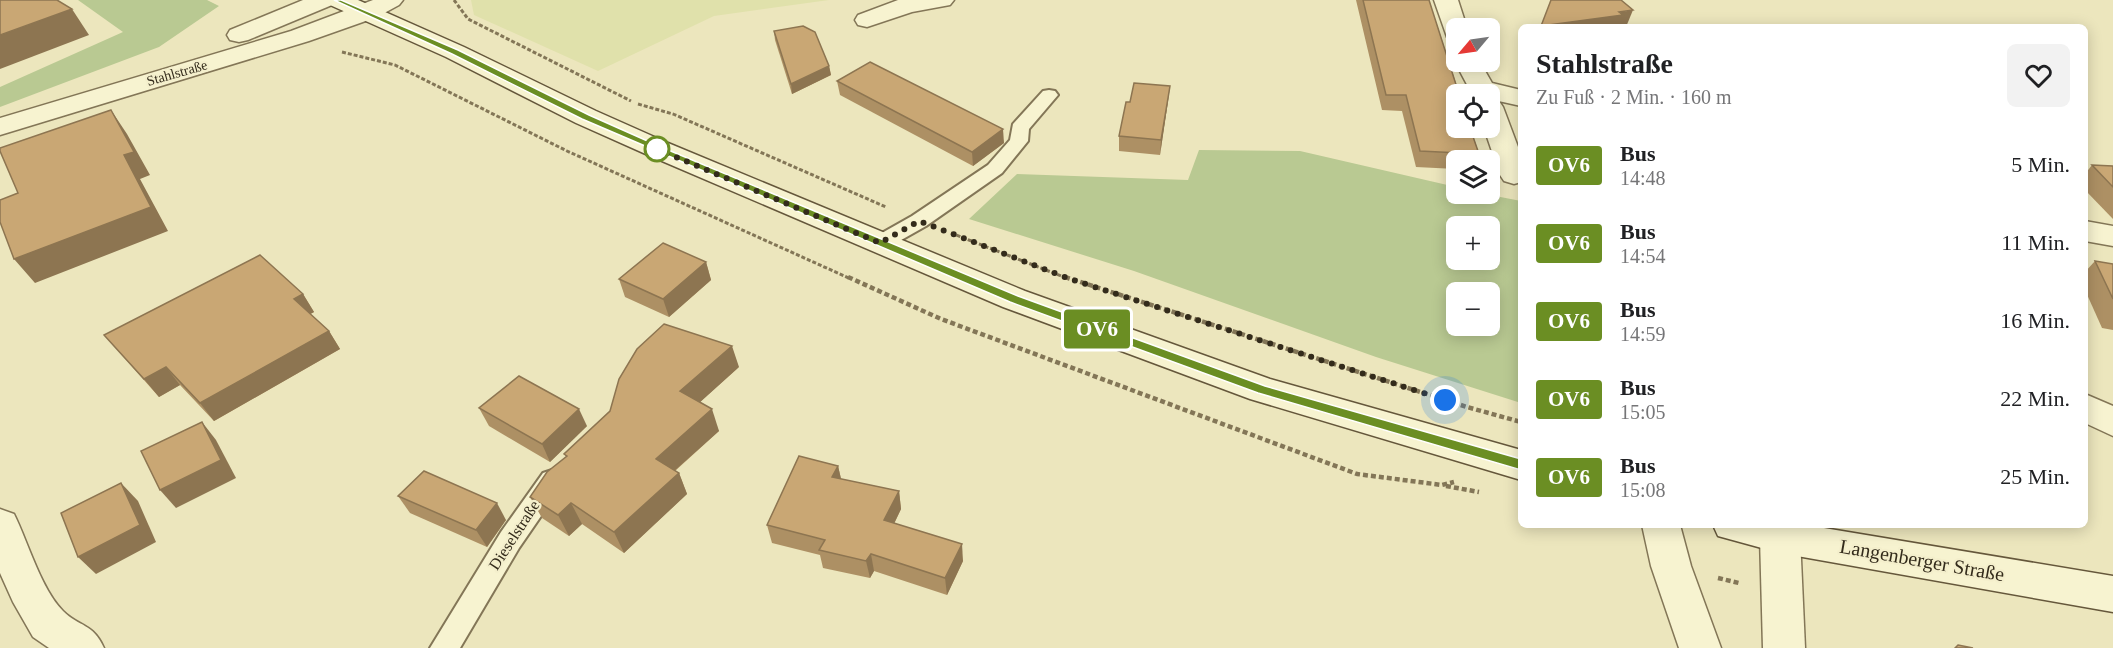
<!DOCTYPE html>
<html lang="de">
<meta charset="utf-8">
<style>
:root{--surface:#fff;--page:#f2f2f2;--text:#202124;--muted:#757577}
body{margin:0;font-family:Georgia,serif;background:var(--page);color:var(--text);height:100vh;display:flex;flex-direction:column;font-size:22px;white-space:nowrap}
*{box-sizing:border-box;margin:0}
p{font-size:20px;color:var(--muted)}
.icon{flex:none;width:33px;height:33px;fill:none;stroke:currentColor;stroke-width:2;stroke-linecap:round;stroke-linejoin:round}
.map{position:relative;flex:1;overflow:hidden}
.drawer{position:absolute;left:1518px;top:24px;width:570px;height:504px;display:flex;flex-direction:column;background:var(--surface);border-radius:9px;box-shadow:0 3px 15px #0003}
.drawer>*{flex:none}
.badge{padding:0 12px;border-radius:4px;font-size:21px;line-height:39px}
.needle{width:39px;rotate:241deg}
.buttons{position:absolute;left:1446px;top:18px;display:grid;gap:12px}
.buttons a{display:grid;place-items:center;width:54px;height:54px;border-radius:9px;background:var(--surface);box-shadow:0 3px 15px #0003;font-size:30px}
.you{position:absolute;width:30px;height:30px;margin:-15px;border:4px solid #fff;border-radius:50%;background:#1a73e8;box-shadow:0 0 0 9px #1a73e833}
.map>.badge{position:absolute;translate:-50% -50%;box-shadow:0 0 0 3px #fff}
.round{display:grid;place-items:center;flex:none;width:63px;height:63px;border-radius:9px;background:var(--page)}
.head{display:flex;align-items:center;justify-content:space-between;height:102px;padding:0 18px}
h1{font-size:28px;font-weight:700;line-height:45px}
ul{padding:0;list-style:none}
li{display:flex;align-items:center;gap:18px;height:78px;padding:0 18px}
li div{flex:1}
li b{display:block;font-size:22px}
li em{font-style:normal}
li .badge{min-width:66px;font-weight:700;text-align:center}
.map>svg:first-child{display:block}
.farmland{fill:#e0e1ab}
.green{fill:#b9c992;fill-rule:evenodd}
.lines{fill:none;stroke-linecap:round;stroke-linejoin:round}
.service-casing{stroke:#837657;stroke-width:4}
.minor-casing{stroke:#837657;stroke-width:3}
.tertiary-casing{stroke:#837657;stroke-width:3}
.secondary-casing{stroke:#65573b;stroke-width:3}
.path-far1{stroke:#837657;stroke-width:3;stroke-dasharray:4 2;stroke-linecap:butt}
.path{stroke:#837657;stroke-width:4.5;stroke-dasharray:5 3;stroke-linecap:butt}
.service{fill:#f7f3d0;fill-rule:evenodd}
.minor{fill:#f7f3d0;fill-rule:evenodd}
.tertiary{fill:#f7f3d0;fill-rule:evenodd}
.secondary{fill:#f7f3d0;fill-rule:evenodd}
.wall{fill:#ad9064}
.shaded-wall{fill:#8d7551}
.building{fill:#c9a774;stroke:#8d7551;stroke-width:1.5}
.line{fill:#6b8e23;stroke:#fff;stroke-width:1.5}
.walk{stroke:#332b1b;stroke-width:6;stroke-dasharray:0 10.8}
.stop-dot{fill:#fff;stroke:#6b8e23;stroke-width:3}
.labels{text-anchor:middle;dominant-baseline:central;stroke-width:4.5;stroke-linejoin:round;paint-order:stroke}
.far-street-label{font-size:14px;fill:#332b1b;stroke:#f4efcc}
.street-label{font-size:16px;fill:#332b1b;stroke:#f4efcc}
.near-street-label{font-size:20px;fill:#332b1b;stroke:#f4efcc}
</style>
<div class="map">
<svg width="2113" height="648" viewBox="0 0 2113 648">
<rect width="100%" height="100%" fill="#ece6bd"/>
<path class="farmland" d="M471 0H829L714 16 598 71 474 15Z"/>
<g class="green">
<path d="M78 0H207L219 6 159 47 0 107V87L123 32Z"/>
<path d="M1199 150 1300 151 1456 187V194H1485L1521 201V403L1376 357 1134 271 969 219 1017 174 1188 180ZM1456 226H1490V260H1456ZM1456 292H1490V326H1456Z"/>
</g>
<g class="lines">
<defs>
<g id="service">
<path d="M1049 90 1055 91 1058 95 1029 129 1028 141 1002 173 926 226 887 248 880 250 873 248 870 243 873 238 912 216 988 165 1010 140 1013 124 1043 91Z"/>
<path d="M552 470 561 473 565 480 561 487 519 548 460 648H430L501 532 543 473Z"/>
</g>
<g id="minor">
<path d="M898 0H954L950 5 912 12 867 27 858 25 855 20 858 15Z"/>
<path d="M1434 0H1458L1467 28H1456V39L1447 37Z"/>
<path d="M1456 60 1480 62 1492 83 1521 90V106L1494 100 1499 101 1503 107 1521 155V182L1514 184 1504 181 1500 175 1484 128H1490V94H1472L1455 62Z"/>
<path d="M2085 221 2113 226V246L2085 241Z"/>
<path d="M2085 394 2113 406V436L2085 423Z"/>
<path d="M0 509 14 514C28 542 41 589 63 611 79 627 93 623 104 648H49L33 637 13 602 0 573Z"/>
<path d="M1642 525H1680L1691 566 1721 648H1679L1651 566Z"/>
<path d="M1766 525H1793L1800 537 1805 648H1763L1760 537Z"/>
</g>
<g id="tertiary">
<path d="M303 0H336L332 5 248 40 239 42 230 40 227 35 230 30Z"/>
<path d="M373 0H403L399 5 377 17 309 41 0 135V118L291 31Z"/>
</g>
<g id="secondary">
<path d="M326 0H358L464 47 596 111 668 143 1025 291 1270 379 1521 450V480L1250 399 1003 307 648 155 576 123 446 57 330 5Z"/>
<path d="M1713 525H1806L2113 576V612L1780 553 1718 536Z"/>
</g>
</defs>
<use href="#service" class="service-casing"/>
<use href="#minor" class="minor-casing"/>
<use href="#tertiary" class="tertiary-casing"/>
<use href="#secondary" class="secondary-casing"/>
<g class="path-far1">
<path d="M454 0 468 19 631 101"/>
<path d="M342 52 395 65 567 151 851 279"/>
<path d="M638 104 673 114 886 207"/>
<path d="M951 233 1069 279"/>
</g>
<g class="path">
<path d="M848 277 941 319 1357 474 1442 485 1454 482"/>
<path d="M1065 277 1467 407 1521 422"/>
<path d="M1446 486 1479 492"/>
<path d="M1718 578 1739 583"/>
</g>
<use href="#service" class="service"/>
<use href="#minor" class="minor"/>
<use href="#tertiary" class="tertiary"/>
<use href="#secondary" class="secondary"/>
</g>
<g class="wall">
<path d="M1356 0H1429L1479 154 1477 160H1456V169L1416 167 1402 111 1382 110Z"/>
<path d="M774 31 829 66 831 75 792 94 775 40Z"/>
<path d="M837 81 1004 143 973 166 840 95Z"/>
<path d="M1170 86 1168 101 1160 155 1119 151V136L1130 102Z"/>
<path d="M2092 165 2113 166V219L2085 190V174Z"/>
<path d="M2095 261 2113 264V330L2102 328 2085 290V272Z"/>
<path d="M706 262 711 280 669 317 625 297 619 279Z"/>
<path d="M303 294 314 312 310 314 329 331 340 349 214 421 180 385 159 397 104 335Z"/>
<path d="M739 367 700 402 719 431 675 471 679 473 687 494 624 553 582 524 569 536 542 518 530 497 566 457 564 454 610 411Z"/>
<path d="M479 408 587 426 550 462 489 426Z"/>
<path d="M838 466 841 479 899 491 901 509 894 524 963 561 947 595 874 571 870 578 823 568 820 555 772 543 767 525Z"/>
<path d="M398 496 506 520 487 547 410 513Z"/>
</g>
<g class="shaded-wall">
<path d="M72 9 89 35 0 69V35Z"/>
<path d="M1633 10 1626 27H1541V26Z"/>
<path d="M829 66 831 75 792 94 791 84Z"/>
<path d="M1170 86 1168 101 1160 155 1161 140Z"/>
<path d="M111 110 127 134 150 175 140 179 168 231 35 283 14 259 124 155Z"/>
<path d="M1003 129 1004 143 973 166 972 152Z"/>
<path d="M706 262 711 280 669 317 663 299Z"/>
<path d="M303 294 314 312 305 317 294 299Z"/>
<path d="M329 331 340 349 214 421 200 403Z"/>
<path d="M732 346 739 367 688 413 680 391Z"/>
<path d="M166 367 180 385 159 397 144 379Z"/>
<path d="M579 409 587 426 550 462 542 444Z"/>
<path d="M712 409 719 431 664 480 656 459Z"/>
<path d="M202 422 216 440 236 478 176 508 160 490Z"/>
<path d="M838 466 842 483 832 477Z"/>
<path d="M679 473 687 494 624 553 614 532Z"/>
<path d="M121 483 138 501 156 542 96 574 78 557Z"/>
<path d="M899 491 901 509 887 538 884 520Z"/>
<path d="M497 503 506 520 487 547 476 530Z"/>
<path d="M571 503 582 524 569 536 558 515Z"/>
<path d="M962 544 963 561 947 595 945 578Z"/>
<path d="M871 554 874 571 870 578 866 561Z"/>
</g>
<g class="building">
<path d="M0 0H57L72 9 0 35Z"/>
<path d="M1363 0H1429L1459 94H1456V128H1470L1479 154 1420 151 1406 95H1386Z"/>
<path d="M1551 0H1621L1633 10 1619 12 1623 15 1541 26Z"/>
<path d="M803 26 815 32 829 66 791 84 774 31Z"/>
<path d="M870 62 1003 129 972 152 837 81Z"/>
<path d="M1134 83 1170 86 1161 140 1119 136 1126 102H1130Z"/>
<path d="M111 110 134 152 124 155 151 207 14 259 0 222V200L18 193 0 151V148Z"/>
<path d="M2092 165 2113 166V187Z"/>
<path d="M663 243 706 262 663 299 619 279Z"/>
<path d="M260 255 303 294 294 299 329 331 200 403 166 367 144 379 104 335Z"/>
<path d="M2095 261 2113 264V299Z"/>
<path d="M664 324 732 346 680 391 712 409 656 459 679 473 614 532 571 503 558 515 530 497 547 472 567 456 564 454 610 411 619 379 637 349Z"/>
<path d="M519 376 579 409 542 444 479 408Z"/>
<path d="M202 422 221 460 160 490 141 451Z"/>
<path d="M799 456 838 466 832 477 899 491 884 520 962 544 945 578 871 554 866 561 819 550 825 540 767 525Z"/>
<path d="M424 471 497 503 476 530 398 496Z"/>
<path d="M121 483 140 525 78 557 61 513Z"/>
<path d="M1958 645 1973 648H1955Z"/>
</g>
<path class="line" d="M334 0H341L458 50 589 115 661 147 1018 296 1265 386 1521 459 1528 465 1521 470 1258 393 1010 302 582 119 452 54Z"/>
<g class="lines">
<path class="walk" d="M657 149 880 243 919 221 1070 279 1445 400"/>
</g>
<circle class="stop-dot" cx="657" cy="149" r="12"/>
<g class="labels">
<g class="far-street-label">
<text transform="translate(177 73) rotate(-16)">Stahlstraße</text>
</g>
<g class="street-label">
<text transform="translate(514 535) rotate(-57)">Dieselstraße</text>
</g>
<g class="near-street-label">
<text transform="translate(1922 560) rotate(10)">Langenberger Straße</text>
</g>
</g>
</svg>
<div class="buttons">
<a><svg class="needle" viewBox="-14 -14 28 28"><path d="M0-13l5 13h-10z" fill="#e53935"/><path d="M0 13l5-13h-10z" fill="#757577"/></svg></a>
<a><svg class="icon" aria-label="locate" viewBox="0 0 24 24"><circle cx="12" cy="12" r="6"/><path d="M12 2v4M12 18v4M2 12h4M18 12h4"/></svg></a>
<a><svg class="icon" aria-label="layers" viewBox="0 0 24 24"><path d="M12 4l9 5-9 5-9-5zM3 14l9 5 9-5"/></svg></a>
<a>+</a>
<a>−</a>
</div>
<div class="you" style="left:1445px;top:400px"></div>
<b class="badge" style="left:1097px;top:329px;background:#6b8e23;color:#fff">OV6</b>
<section class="drawer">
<div class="head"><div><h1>Stahlstraße</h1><p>Zu Fuß · 2 Min. · 160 m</p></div><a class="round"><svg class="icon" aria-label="heart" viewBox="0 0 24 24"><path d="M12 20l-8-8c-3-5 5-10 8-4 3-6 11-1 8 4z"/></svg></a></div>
<ul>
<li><span class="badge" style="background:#6b8e23;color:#fff">OV6</span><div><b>Bus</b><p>14:48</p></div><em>5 Min.</em></li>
<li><span class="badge" style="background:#6b8e23;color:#fff">OV6</span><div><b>Bus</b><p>14:54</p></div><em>11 Min.</em></li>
<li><span class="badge" style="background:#6b8e23;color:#fff">OV6</span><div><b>Bus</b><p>14:59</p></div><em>16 Min.</em></li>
<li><span class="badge" style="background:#6b8e23;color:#fff">OV6</span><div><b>Bus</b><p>15:05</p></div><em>22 Min.</em></li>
<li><span class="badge" style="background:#6b8e23;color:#fff">OV6</span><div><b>Bus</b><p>15:08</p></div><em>25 Min.</em></li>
</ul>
</section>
</div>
